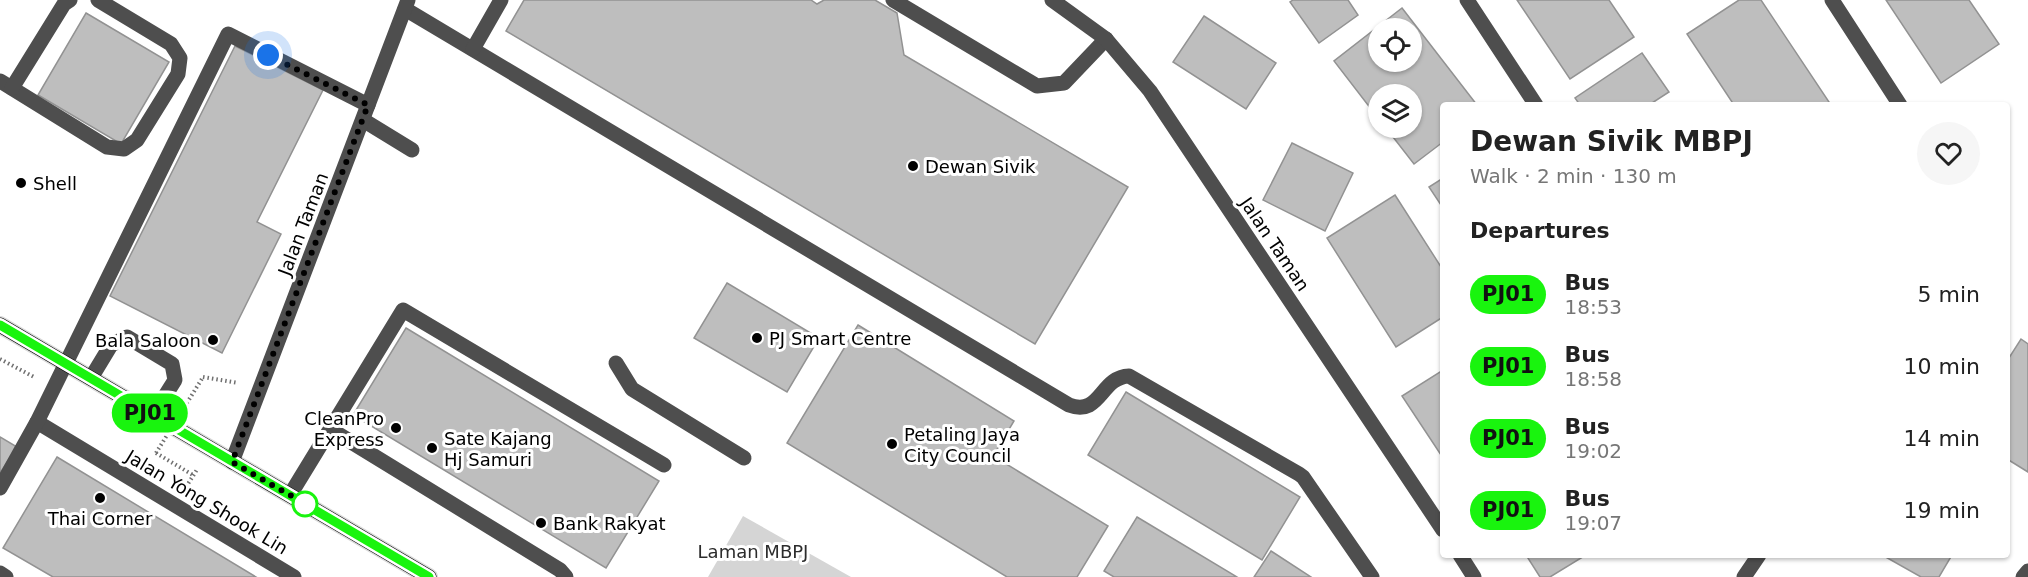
<!DOCTYPE html>
<meta charset="utf-8">
<style>
:root{--surface:#fff;--page:#f6f6f6;--text:#222;--muted:#767676}
body{margin:0;font-family:"DejaVu Sans",sans-serif;background:var(--page);color:var(--text);height:100vh;display:flex;flex-direction:column;font-size:22px;white-space:nowrap}
*{box-sizing:border-box;margin:0}
p{font-size:20px;color:var(--muted)}
.icon{flex:none;width:33px;height:33px;fill:none;stroke:currentColor;stroke-width:2;stroke-linecap:round;stroke-linejoin:round}
.map{position:relative;flex:1;overflow:hidden}
.drawer{position:absolute;left:1440px;top:102px;width:570px;height:456px;display:flex;flex-direction:column;background:var(--surface);border-radius:6px;box-shadow:0 2px 4px #0004}
.drawer>*{flex:none}
.badge{padding:0 12px;border-radius:20px;font-size:21px;line-height:39px}
.tools{position:absolute;left:1368px;top:18px;display:grid;gap:12px}
.tools a{display:grid;place-items:center;width:54px;height:54px;border-radius:50%;background:var(--surface);box-shadow:0 2px 4px #0004;font-size:30px}
.you{position:absolute;width:30px;height:30px;margin:-15px;border:4px solid #fff;border-radius:50%;background:#1a73e8;box-shadow:0 0 0 9px #1a73e833}
.map>.badge{position:absolute;translate:-50% -50%;box-shadow:0 0 0 3px #fff}
h2{padding:0 30px;font-size:22px;line-height:54px}
.round{display:grid;place-items:center;flex:none;width:63px;height:63px;border-radius:32px;background:var(--page)}
.headline{display:flex;align-items:center;justify-content:space-between;height:102px;padding:0 30px}
h1{font-size:28px;font-weight:600;line-height:45px}
ul{padding:0;list-style:none}
li{display:flex;align-items:center;gap:18px;height:72px;padding:0 30px}
li div{flex:1}
li b{display:block;font-size:22px}
li em{font-style:normal}
li .badge{min-width:66px;font-weight:700;text-align:center}
.map>svg:first-child{display:block}
.green{fill:#d5d5d5}
.building{fill:#bebebe;stroke:#929292;stroke-width:1.5;fill-rule:evenodd}
.lines{fill:none;stroke-linecap:round;stroke-linejoin:round}
.major-casing{stroke:#dbdbdb;stroke-width:18}
.path{stroke:#707070;stroke-width:4;stroke-dasharray:1.5 3;stroke-linecap:butt}
.minor{stroke:#4e4e4e;stroke-width:15}
.major{stroke:#000;stroke-width:15}
.path-bridge{stroke:#707070;stroke-width:4;stroke-dasharray:1.5 3;stroke-linecap:butt}
.line-casing{stroke:#fff;stroke-width:14}
.line{stroke:#19f40e;stroke-width:9}
.walk{stroke:#000;stroke-width:6;stroke-dasharray:0 10.8}
.poi-dot{fill:#000;stroke:#fff;stroke-width:2}
.stop-dot{fill:#fff;stroke:#19f40e;stroke-width:3}
.labels{text-anchor:middle;dominant-baseline:central;stroke-width:6;stroke-linejoin:round;paint-order:stroke}
.poi-label{font-size:18px;fill:#000;stroke:#fff;text-anchor:start}
.street-label{font-size:18px;fill:#000;stroke:#fff}
.park-label{font-size:18px;fill:#2c2c2c;stroke:#fff}
</style>
<div class="map">
<svg width="2028" height="577" viewBox="0 0 2028 577">
<rect width="100%" height="100%" fill="#fff"/>
<path class="green" d="M743 516 851 577H708Z"/>
<g class="building">
<path d="M524 0H811L817 4 824 0H875L897 13 904 55 1128 187 1035 344 506 31Z"/>
<path d="M1293 0H1348L1358 15 1319 43 1290 2Z"/>
<path d="M1517 0H1609L1634 37 1570 79Z"/>
<path d="M1739 0H1761L1831 105H1734L1687 34Z"/>
<path d="M1886 0H1969L1999 44 1941 83Z"/>
<path d="M1402 8 1477 105H1443V142L1414 164 1386 128H1412V94H1378V118L1334 61ZM1378 28H1412V62H1378Z"/>
<path d="M86 13 169 62 121 144 38 95Z"/>
<path d="M1204 16 1276 63 1246 109 1173 62Z"/>
<path d="M235 46 323 90 257 222 281 234 222 353 110 296Z"/>
<path d="M1642 53 1669 92 1649 105H1580L1575 98Z"/>
<path d="M1292 143 1353 173 1325 231 1263 200Z"/>
<path d="M1443 178V208L1429 187Z"/>
<path d="M1395 195 1443 270V317L1396 347 1327 238Z"/>
<path d="M727 283 819 338 787 392 694 338Z"/>
<path d="M858 325 1014 421 993 456 1108 526 1077 577H1007L787 443Z"/>
<path d="M406 328 659 481 606 568 353 415Z"/>
<path d="M2021 339 2028 344V472L2007 459V361Z"/>
<path d="M1443 370V458L1402 396Z"/>
<path d="M1126 392 1300 497 1262 560 1088 455Z"/>
<path d="M0 437 17 447 0 473Z"/>
<path d="M57 457 256 577H53L3 548Z"/>
<path d="M1137 517 1237 577H1114L1104 571Z"/>
<path d="M1271 551 1311 577H1254Z"/>
<path d="M1526 555H1586L1550 577H1540Z"/>
<path d="M1882 555H1952L1939 577H1921Z"/>
</g>
<g class="lines">
<defs>
<path id="major" d="M0 325 429 577"/>
</defs>
<use href="#major" class="major-casing"/>
<g class="path">
<path d="M0 359 34 377"/>
<path d="M203 377 238 383"/>
<path d="M156 453 193 475"/>
<path d="M186 487 198 468"/>
</g>
<g class="minor">
<path d="M893 0 1037 86 1064 83 1106 39"/>
<path d="M1052 0 1106 39 1150 91 1443 530"/>
<path d="M1467 0 1536 105"/>
<path d="M1832 0 1900 105"/>
<path d="M405 9 1069 405C1101 417 1100 377 1129 376L1299 474 1303 477 1372 577"/>
<path d="M473 49 501 0"/>
<path d="M0 81 107 147 124 149 137 140 178 74 180 58 171 44 98 0"/>
<path d="M12 88 64 4 70 0"/>
<path d="M363 120 412 150"/>
<path d="M616 363 632 389 744 458"/>
<path d="M91 378 111 345 127 337 172 364 175 380 153 415"/>
<path d="M37 422 294 577"/>
<path d="M330 429 560 570 566 577"/>
<path d="M232 462 408 0"/>
<path d="M0 488 37 422 228 34 368 105"/>
<path d="M290 495 403 310 664 465"/>
<path d="M1460 555 1474 577"/>
<path d="M0 573 6 577"/>
<path d="M1744 577 1759 555"/>
<path d="M2023 577 2028 571"/>
</g>
<use href="#major" class="major"/>
<path class="path-bridge" d="M156 453 203 377"/>
</g>
<g class="lines">
<defs>
<path id="line" d="M0 325 429 577"/>
</defs>
<use href="#line" class="line-casing"/>
<use href="#line" class="line"/>
<path class="walk" d="M268 55 368 105 232 462 309 506 305 504"/>
</g>
<g class="poi-dot">
<circle cx="913" cy="166" r="6"/>
<circle cx="21" cy="183" r="6"/>
<circle cx="757" cy="338" r="6"/>
<circle cx="213" cy="340" r="6"/>
<circle cx="396" cy="428" r="6"/>
<circle cx="892" cy="444" r="6"/>
<circle cx="432" cy="448" r="6"/>
<circle cx="100" cy="498" r="6"/>
<circle cx="541" cy="523" r="6"/>
</g>
<circle class="stop-dot" cx="305" cy="504" r="12"/>
<g class="labels">
<g class="poi-label">
<text x="925" y="166">Dewan Sivik</text>
<text x="33" y="183">Shell</text>
<text x="769" y="338">PJ Smart Centre</text>
<text x="201" y="340" text-anchor="end">Bala Saloon</text>
<text x="384" y="418" text-anchor="end">CleanPro<tspan x="384" dy="21">Express</tspan></text>
<text x="904" y="434">Petaling Jaya<tspan x="904" dy="21">City Council</tspan></text>
<text x="444" y="438">Sate Kajang<tspan x="444" dy="21">Hj Samuri</tspan></text>
<text x="100" y="518" text-anchor="middle">Thai Corner</text>
<text x="553" y="523">Bank Rakyat</text>
</g>
<g class="street-label">
<text transform="translate(303 224) rotate(-69)">Jalan Taman</text>
<text transform="translate(1275 244) rotate(56)">Jalan Taman</text>
<text transform="translate(207 502) rotate(31)">Jalan Yong Shook Lin</text>
</g>
<g class="park-label">
<text x="753" y="551">Laman MBPJ</text>
</g>
</g>
</svg>
<div class="tools">
<a><svg class="icon" aria-label="locate" viewBox="0 0 24 24"><circle cx="12" cy="12" r="6"/><path d="M12 2v4M12 18v4M2 12h4M18 12h4"/></svg></a>
<a><svg class="icon" aria-label="layers" viewBox="0 0 24 24"><path d="M12 4l9 5-9 5-9-5zM3 14l9 5 9-5"/></svg></a>
</div>
<div class="you" style="left:268px;top:55px"></div>
<b class="badge" style="left:150px;top:413px;background:#19f40e;color:#111">PJ01</b>
<section class="drawer">
<div class="headline"><div><h1>Dewan Sivik MBPJ</h1><p>Walk · 2 min · 130 m</p></div><a class="round"><svg class="icon" aria-label="heart" viewBox="0 0 24 24"><path d="M12 20l-8-8c-3-5 5-10 8-4 3-6 11-1 8 4z"/></svg></a></div>
<h2>Departures</h2>
<ul>
<li><span class="badge" style="background:#19f40e;color:#111">PJ01</span><div><b>Bus</b><p>18:53</p></div><em>5 min</em></li>
<li><span class="badge" style="background:#19f40e;color:#111">PJ01</span><div><b>Bus</b><p>18:58</p></div><em>10 min</em></li>
<li><span class="badge" style="background:#19f40e;color:#111">PJ01</span><div><b>Bus</b><p>19:02</p></div><em>14 min</em></li>
<li><span class="badge" style="background:#19f40e;color:#111">PJ01</span><div><b>Bus</b><p>19:07</p></div><em>19 min</em></li>
</ul>
</section>
</div>
